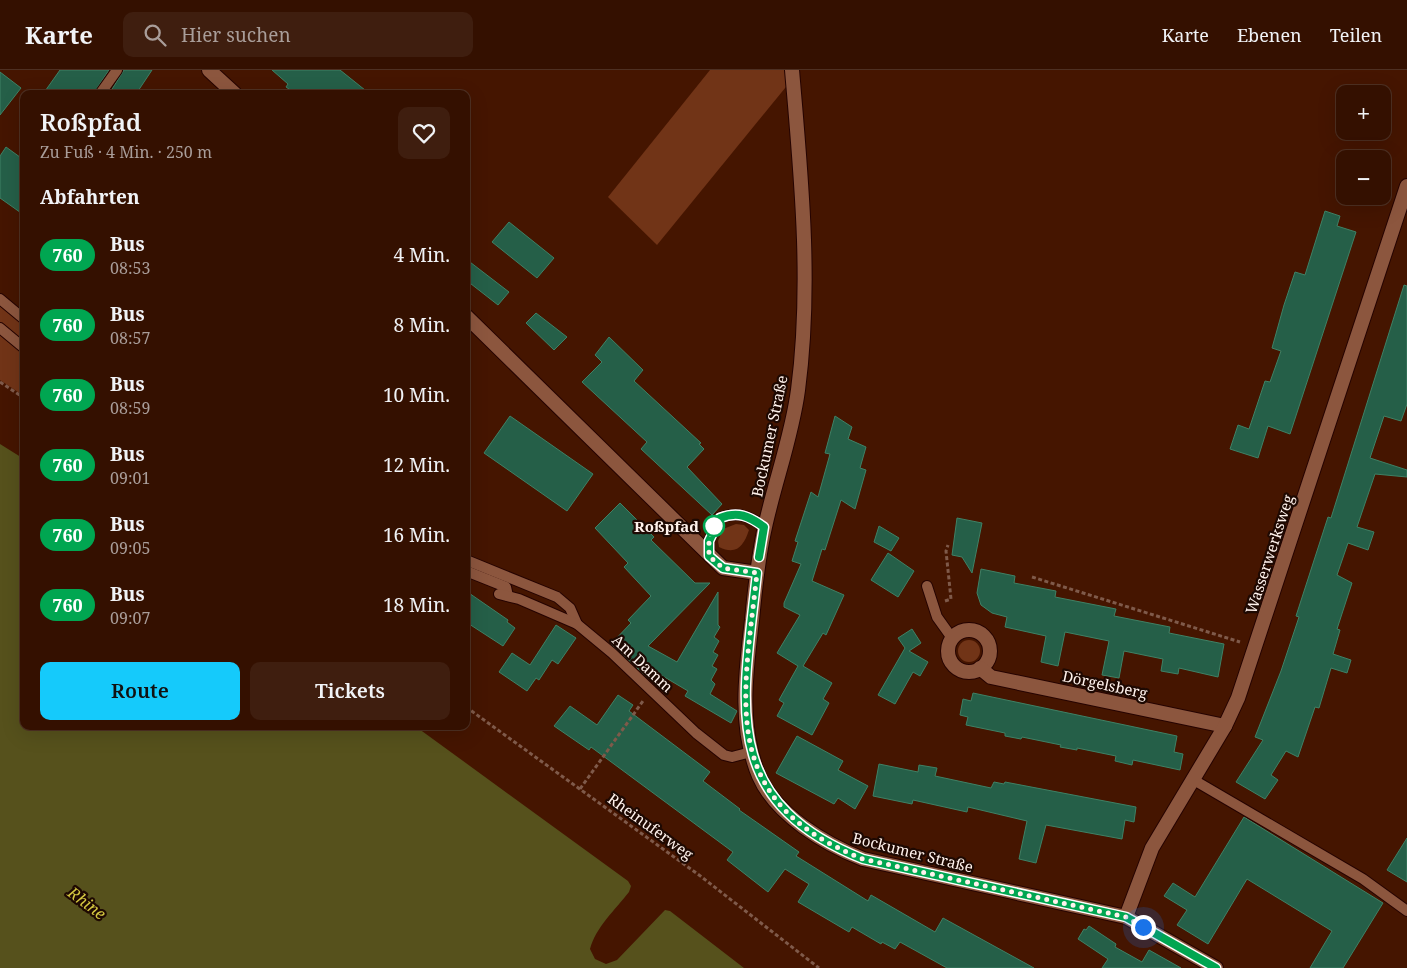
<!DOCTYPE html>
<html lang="de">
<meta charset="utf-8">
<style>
:root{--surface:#341000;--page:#3f1e0f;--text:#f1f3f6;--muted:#a99d99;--line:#4e3022;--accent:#15cafb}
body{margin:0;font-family:"Noto Serif",serif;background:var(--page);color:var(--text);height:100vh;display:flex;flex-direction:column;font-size:19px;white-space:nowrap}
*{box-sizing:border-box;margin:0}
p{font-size:16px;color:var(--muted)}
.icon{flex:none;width:28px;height:28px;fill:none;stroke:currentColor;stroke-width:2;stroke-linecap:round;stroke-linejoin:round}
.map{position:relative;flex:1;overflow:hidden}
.side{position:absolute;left:20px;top:20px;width:450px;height:640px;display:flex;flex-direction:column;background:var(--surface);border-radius:10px;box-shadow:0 5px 20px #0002,0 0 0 1px var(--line)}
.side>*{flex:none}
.badge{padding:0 10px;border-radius:16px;font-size:18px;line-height:32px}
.fabs{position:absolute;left:1336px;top:15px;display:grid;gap:10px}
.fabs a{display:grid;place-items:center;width:55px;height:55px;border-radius:10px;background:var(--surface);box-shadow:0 5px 20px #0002,0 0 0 1px var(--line);font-size:25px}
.you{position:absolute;width:25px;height:25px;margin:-12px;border:4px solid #fff;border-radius:50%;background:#1a73e8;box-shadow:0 0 0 8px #1a73e833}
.map>.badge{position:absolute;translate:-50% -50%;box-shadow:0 0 0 2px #fff}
h2{padding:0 20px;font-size:19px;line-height:45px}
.round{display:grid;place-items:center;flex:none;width:52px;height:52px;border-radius:10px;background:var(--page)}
.overview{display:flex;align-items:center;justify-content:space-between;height:85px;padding:0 20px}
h1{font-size:24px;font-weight:600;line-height:38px}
.action{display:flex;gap:10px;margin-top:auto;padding:10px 20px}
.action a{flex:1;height:58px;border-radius:10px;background:var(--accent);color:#111;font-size:20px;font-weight:600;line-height:58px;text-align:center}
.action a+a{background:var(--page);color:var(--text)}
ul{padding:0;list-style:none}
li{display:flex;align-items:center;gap:15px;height:70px;padding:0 20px}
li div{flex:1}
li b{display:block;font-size:19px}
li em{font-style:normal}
li .badge{min-width:55px;font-weight:700;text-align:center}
header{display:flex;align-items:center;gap:30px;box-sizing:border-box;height:70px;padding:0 25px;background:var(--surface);border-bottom:1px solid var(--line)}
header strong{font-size:24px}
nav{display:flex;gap:28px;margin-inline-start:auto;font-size:18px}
.search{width:350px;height:45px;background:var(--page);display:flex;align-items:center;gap:12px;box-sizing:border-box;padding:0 18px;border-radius:10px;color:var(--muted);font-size:19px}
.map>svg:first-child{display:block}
.green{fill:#713417}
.water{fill:#56511c}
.building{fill:#255f48;stroke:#3f8165}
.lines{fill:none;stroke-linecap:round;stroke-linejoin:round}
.service-casing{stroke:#250300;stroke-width:12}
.minor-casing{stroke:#250300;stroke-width:16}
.path{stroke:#7f5a4a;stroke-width:3;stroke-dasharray:4 2.5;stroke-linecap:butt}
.service{stroke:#8c563e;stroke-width:10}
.minor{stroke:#8c563e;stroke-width:14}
.line-casing{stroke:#fff;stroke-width:11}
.line{stroke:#00a651;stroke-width:8}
.walk{stroke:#fff2ec;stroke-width:5;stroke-dasharray:0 9}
.stop-dot{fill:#fff;stroke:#00a651;stroke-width:2.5}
.labels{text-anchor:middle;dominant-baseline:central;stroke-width:4.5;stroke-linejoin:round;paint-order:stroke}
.street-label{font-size:15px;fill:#fff2ec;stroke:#1e0902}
.stop-label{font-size:15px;font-weight:bold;fill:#fff2ec;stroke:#1e0902;text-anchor:end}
.water-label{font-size:16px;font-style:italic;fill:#d4c740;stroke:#1e0902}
</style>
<header>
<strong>Karte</strong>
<div class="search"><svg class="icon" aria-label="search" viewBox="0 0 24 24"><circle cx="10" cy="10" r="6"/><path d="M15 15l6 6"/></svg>Hier suchen</div>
<nav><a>Karte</a><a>Ebenen</a><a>Teilen</a></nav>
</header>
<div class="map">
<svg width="1407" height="898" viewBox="0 0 1407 898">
<rect width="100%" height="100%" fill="#451500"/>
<g class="green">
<path d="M710 0H789L790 12 657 175 608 127Z"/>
<path d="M0 236 24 255V326L0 310Z"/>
<path d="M736 454 744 455 749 460C744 475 737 486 719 477L718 471 723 459Z"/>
<circle cx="969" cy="581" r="11"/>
</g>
<path class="water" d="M0 374 24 389V656H415L628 811 631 816 629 822C615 840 596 857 590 879L595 889 606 894 617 890 665 840 670 841 744 898H0Z"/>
<g class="building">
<path d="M60 0H109L93 24H43Z"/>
<path d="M124 0H152L136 24H109Z"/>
<path d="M272 0H340L370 24H296L286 17 288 14Z"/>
<path d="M0 2 21 18 0 45Z"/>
<path d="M6 77 24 90V145L0 128V86Z"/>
<path d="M1325 141 1340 146 1337 156 1356 162 1290 364 1268 356 1258 388 1230 379 1238 355 1249 359 1265 311 1270 312 1281 281 1272 278 1284 235 1295 202 1305 205Z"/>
<path d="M509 152 554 188 537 208 492 172Z"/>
<path d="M466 189 509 222 498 235 466 210Z"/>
<path d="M1404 215 1407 216V334L1401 351 1384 346 1370 388 1407 400V407L1375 404 1357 457 1374 462 1368 480 1348 473 1337 505 1352 513 1337 559 1340 560 1333 584 1351 590 1347 603 1331 598 1319 638 1315 637 1298 687 1286 681 1271 705 1278 710 1265 729 1236 712 1263 670 1255 667 1281 601 1299 547 1296 546 1328 447 1331 448Z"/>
<path d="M536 243 567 267 554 280 526 253Z"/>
<path d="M609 267 643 300 634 311 701 373 699 374 704 379 687 397 722 434 712 445 641 379 647 372 582 312 602 292 595 285Z"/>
<path d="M510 346 593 404 567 441 484 383Z"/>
<path d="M835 346 852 357 848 369 866 377 860 398 866 400 855 439 841 430 825 480 822 479 812 511 844 525 826 565 823 563 803 596 832 613 823 629 829 633 812 665 777 646 784 633 779 630 798 596 777 583 800 545 784 537V533L801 494 792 491 798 472 795 471 811 422 818 427 830 384 825 383Z"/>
<path d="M620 433 654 467 651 470 695 513H710L648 576 677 592 718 522V555L720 557 714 567 719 571 713 582 718 585 712 596 717 599 711 610 715 614 710 624 737 641 731 653 685 626 688 621 656 602 649 609 611 574 631 553 628 550 651 526 624 497 628 493 595 458Z"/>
<path d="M957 448 982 453 972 503 962 487 952 485Z"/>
<path d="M879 456 899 468 891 481 874 472Z"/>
<path d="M888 483 914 501 898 527 871 510Z"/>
<path d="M981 499 1015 506 1014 513 1056 521 1055 527 1116 539 1114 546 1170 557 1169 563 1224 574 1218 607 1179 598 1178 604 1161 601 1163 589 1124 581 1119 608 1102 605 1109 571 1065 562 1058 596 1041 592 1046 566 1005 557 1007 547 992 543 981 535 977 523Z"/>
<path d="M466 521 508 550 507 552 515 558 503 576 466 552Z"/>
<path d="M556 555 576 568 558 594 552 590 539 610 536 608 527 621 499 602 512 583 530 595Z"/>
<path d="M912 559 921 573 909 581 928 592 920 606 913 602 895 634 878 625 905 578 898 568Z"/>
<path d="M973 623 1177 666 1174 682 1183 684 1180 700 1133 690 1132 695 1115 691 1116 686 1077 678V680L1060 677 1061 675 1022 667 1021 669 1005 666V663L966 655 968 647 960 645 963 629 971 631Z"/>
<path d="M618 625 633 635 629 641 710 702 703 711 740 739 739 740 799 782 796 786 868 831 871 825 935 862 943 848 1034 898H947L900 872 895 879 882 872 881 874 852 857 849 862 798 832 809 814 785 799 768 822 727 790 733 782 591 677 589 680 554 656 570 636 597 655Z"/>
<path d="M797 666 843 691 838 700 868 716 855 739 838 728 834 734 776 703Z"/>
<path d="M879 694 918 702 919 695 937 698 935 706 991 718 994 712 1004 714 1005 712 1136 737 1134 752 1125 750 1122 769 1046 755 1036 793 1019 789 1027 751 968 737 967 742 913 730 912 734 873 726Z"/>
<path d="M1244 747 1383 833 1343 898H1310L1332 861 1247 809 1208 874 1177 855 1187 840 1164 826 1173 813 1195 827Z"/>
<path d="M1407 768V812L1387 800Z"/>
<path d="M1089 856 1116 874 1115 877 1142 892 1149 880 1181 898H1102L1108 889 1078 869 1084 859 1086 860Z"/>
</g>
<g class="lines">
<defs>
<g id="service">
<path d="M100 24 117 0"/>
<path d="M0 229 24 249"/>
<path d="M0 258 24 278"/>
<path d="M709 486V471L719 448C738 441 749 446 765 457"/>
<path d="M466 490 557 527 570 538 577 554"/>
<path d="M466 501 506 517 508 526"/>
<path d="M927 516 937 547 952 568"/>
<path d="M499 524 519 529 577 554 612 583 696 663 724 685 732 687 751 682"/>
<path d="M1192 709 1363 809 1407 841"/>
</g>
<g id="minor">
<path d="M209 0 235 24"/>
<path d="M792 0C801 105 812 214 798 320 792 366 775 411 765 457 758 487 755 518 752 550 746 601 738 656 759 706 776 745 825 774 863 789L1126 847 1216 898"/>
<path d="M466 246 723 498 757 503"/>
<circle cx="969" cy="581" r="21"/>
<path d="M980 598 991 607 1225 656"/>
<path d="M1126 847 1152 778 1225 656 1238 628 1407 116"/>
</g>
</defs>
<use href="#service" class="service-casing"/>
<use href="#minor" class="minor-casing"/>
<g class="path">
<path d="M0 312 24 328"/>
<path d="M1032 507 1240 572"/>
<path d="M945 531 951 529 946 481 948 475"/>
<path d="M466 637 699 805 819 898"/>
<path d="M580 719 643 631"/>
</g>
<use href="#service" class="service"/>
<use href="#minor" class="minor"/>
</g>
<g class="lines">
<defs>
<path id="line" d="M759 487 764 457C749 446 738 441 720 448L709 471V486L723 498 757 503C743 632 717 731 863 789L1126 847 1216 898"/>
</defs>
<use href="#line" class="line-casing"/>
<use href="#line" class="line"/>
<path class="walk" d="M714 456 709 471V486L723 498 757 503C743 632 717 731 863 789L1126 847 1143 857"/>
</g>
<circle class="stop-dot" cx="714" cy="456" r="10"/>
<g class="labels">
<g class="street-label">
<text transform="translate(769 366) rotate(-78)">Bockumer Straße</text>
<text transform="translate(1269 484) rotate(-72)">Wasserwerksweg</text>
<text transform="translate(643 593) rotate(43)">Am Damm</text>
<text transform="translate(1105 614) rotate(12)">Dörgelsberg</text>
<text transform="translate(651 756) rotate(36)">Rheinuferweg</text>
<text transform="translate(913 782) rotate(14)">Bockumer Straße</text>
</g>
<g class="stop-label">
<text x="699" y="456">Roßpfad</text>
</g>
<g class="water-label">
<text transform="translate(87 833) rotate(37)">Rhine</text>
</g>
</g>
</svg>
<div class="fabs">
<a>+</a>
<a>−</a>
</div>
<div class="you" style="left:1143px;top:857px"></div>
<section class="side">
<div class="overview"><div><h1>Roßpfad</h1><p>Zu Fuß · 4 Min. · 250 m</p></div><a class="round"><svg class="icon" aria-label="heart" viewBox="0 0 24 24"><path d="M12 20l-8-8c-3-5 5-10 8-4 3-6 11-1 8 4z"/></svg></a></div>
<h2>Abfahrten</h2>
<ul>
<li><span class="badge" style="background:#00a651;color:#fff">760</span><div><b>Bus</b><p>08:53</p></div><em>4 Min.</em></li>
<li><span class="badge" style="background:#00a651;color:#fff">760</span><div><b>Bus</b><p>08:57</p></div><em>8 Min.</em></li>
<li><span class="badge" style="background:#00a651;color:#fff">760</span><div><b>Bus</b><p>08:59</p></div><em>10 Min.</em></li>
<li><span class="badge" style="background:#00a651;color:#fff">760</span><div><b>Bus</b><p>09:01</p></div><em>12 Min.</em></li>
<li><span class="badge" style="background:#00a651;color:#fff">760</span><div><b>Bus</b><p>09:05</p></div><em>16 Min.</em></li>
<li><span class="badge" style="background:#00a651;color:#fff">760</span><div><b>Bus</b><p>09:07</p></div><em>18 Min.</em></li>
</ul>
<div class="action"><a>Route</a><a>Tickets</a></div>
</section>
</div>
